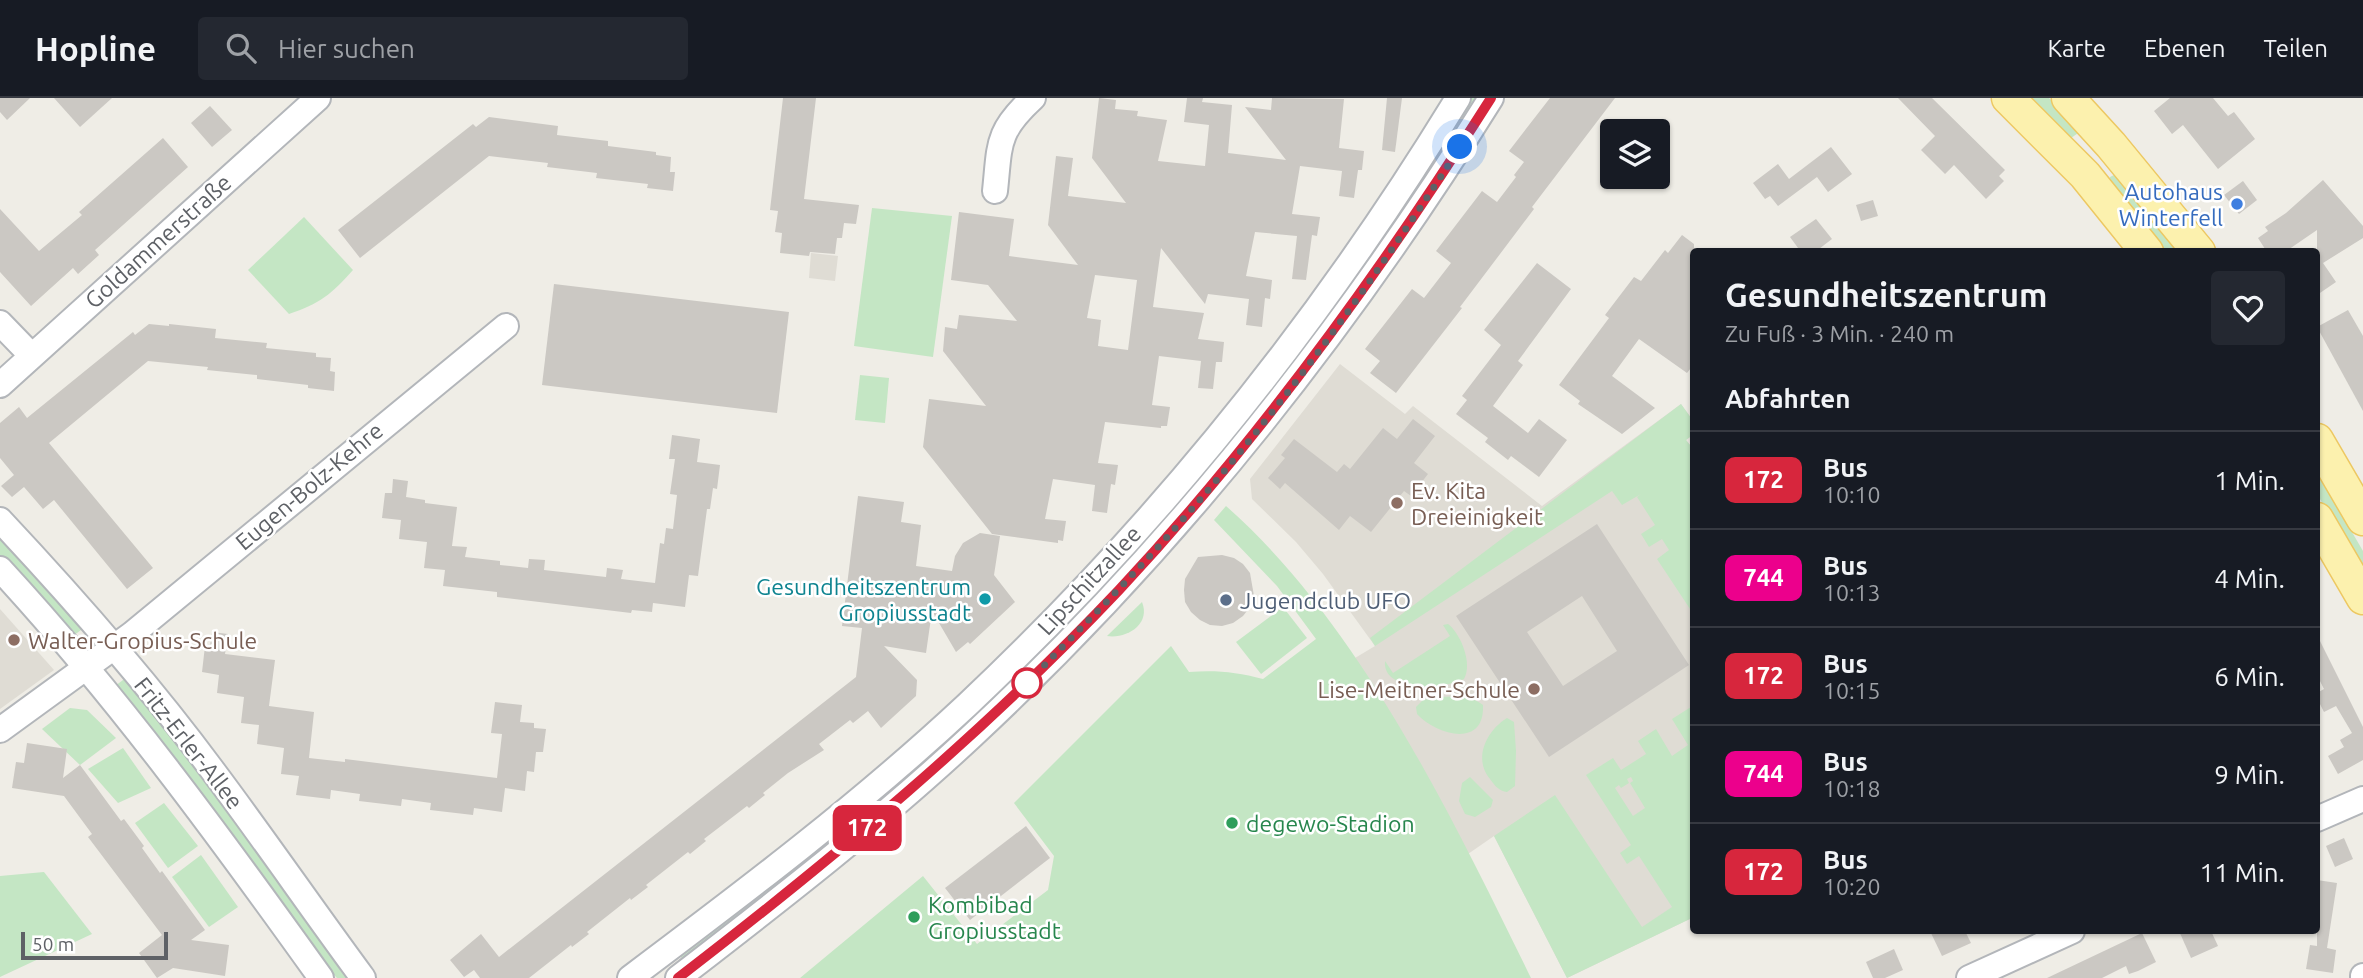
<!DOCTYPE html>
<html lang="de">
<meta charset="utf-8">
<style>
:root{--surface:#171b24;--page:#242831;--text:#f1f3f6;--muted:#9ea1a6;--line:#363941}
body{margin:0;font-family:Ubuntu,sans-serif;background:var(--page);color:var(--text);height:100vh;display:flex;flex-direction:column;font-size:26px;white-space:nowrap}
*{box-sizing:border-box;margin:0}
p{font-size:23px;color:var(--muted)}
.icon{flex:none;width:38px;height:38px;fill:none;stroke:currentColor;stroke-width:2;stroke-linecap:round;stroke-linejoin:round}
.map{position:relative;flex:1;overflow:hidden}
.side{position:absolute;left:1690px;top:150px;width:630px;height:686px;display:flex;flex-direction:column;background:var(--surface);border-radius:7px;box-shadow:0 2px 5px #0004}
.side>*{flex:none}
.badge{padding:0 14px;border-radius:10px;font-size:24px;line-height:46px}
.tools{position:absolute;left:1600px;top:21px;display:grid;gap:14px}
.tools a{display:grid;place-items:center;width:70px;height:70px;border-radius:7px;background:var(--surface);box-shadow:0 2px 5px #0004;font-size:35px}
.scale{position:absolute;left:21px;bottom:18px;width:147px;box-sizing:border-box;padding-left:7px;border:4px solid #5e6166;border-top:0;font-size:19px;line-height:24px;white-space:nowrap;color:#5e6166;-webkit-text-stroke:5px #fff;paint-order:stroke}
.you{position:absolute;width:35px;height:35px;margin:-18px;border:5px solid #fff;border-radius:50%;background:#1a73e8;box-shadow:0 0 0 10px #1a73e833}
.map>.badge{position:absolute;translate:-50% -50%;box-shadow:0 0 0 4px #fff}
h2{padding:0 35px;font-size:26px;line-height:63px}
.round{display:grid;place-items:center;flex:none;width:74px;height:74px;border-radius:7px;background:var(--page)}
.overview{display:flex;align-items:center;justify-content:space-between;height:119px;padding:0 35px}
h1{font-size:33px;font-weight:700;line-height:52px}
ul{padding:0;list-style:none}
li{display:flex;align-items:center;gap:21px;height:98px;padding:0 35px;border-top:2px solid var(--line)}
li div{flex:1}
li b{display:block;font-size:26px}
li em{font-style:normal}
li .badge{min-width:77px;font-weight:700;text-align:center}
header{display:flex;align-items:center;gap:42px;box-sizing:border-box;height:98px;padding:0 35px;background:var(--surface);border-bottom:2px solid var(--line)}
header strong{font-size:33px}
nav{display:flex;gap:38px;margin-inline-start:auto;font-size:24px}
.search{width:490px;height:63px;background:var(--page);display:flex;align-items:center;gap:18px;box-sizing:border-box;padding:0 24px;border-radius:7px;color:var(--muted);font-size:26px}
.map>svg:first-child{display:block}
.education{fill:#dfdcd4}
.green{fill:#c4e6c4;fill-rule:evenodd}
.building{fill:#cbc8c3;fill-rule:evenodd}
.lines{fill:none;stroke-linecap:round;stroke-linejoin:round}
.minor-casing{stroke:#b3b6ba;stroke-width:28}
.major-casing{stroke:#edc862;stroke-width:35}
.minor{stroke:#fff;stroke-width:24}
.major{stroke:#fcf1ae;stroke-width:32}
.line-casing{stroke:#fff;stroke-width:16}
.line{stroke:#d7263d;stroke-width:10}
.walk{stroke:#5e6166;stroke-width:7;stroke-dasharray:0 12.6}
.shop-dot{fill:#3f7fe0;stroke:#fff;stroke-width:2.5}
.education-dot{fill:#8d6e63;stroke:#fff;stroke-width:2.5}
.culture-dot{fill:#0f9aa8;stroke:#fff;stroke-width:2.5}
.service-dot{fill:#5c6f8a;stroke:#fff;stroke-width:2.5}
.stop-dot{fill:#fff;stroke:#d7263d;stroke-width:3.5}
.leisure-dot{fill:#2e9e5b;stroke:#fff;stroke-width:2.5}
.labels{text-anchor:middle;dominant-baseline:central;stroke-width:5;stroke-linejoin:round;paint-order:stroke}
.shop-label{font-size:23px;fill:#366cbe;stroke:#fff;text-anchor:end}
.street-label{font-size:23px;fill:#5e6166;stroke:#fff}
.education-label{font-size:23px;fill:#785e54;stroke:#fff;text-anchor:start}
.culture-label{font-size:23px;fill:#0d838f;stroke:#fff;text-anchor:end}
.service-label{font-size:23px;fill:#4e5e75;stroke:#fff;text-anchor:start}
.leisure-label{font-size:23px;fill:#27864d;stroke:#fff;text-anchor:start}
</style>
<header>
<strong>Hopline</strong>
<div class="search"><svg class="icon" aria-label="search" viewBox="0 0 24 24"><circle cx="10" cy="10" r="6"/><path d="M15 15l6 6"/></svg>Hier suchen</div>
<nav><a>Karte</a><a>Ebenen</a><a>Teilen</a></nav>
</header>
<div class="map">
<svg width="2363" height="880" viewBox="0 0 2363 880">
<rect width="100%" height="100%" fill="#efede6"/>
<g class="education">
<path d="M811 155 838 158 835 183 809 180Z"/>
<path d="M1340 266 1405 316 1413 308 1542 408 1681 306 1694 324V336L1686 342 1694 352V819L1567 880 1494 738 1468 756 1412 653 1355 560 1375 548 1323 476 1296 444 1252 401 1250 381Z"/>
<path d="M0 511 54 572 0 611Z"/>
</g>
<g class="green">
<path d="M1469 0H1480L1405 117 1234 346 1228 341Z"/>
<path d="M2032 0H2049L2081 33 2071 40Z"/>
<path d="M2116 76 2140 104 2178 154H2165L2109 82 2110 79Z"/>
<path d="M872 110 952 118 933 259 854 248Z"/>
<path d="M304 119 353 172C332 196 319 206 289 216L248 172Z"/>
<path d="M860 277 889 280 885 325 855 322Z"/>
<path d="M1681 306 1694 324V336L1686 342 1694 352V517L1657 461 1669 452 1662 441 1649 449 1641 436 1655 427 1637 399 1641 396 1622 407 1612 393 1375 548 1370 540Z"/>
<path d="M2317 374 2363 453V474L2317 396Z"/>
<path d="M1226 408C1360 526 1453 721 1531 880H800L923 778 977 846 1048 792 1054 758 1014 705 1171 548 1189 574C1216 572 1237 574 1263 581L1316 541 1277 488 1214 422Z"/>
<path d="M0 436 85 529 73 538 0 457Z"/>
<path d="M1142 504C1151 526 1127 541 1107 538Z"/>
<path d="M1283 509 1307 540 1261 576 1236 544Z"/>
<path d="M1448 526C1461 536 1473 566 1464 581 1445 591 1382 595 1385 563L1393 575 1450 538 1443 527Z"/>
<path d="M127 579 187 655 351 880H337L322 864 115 588Z"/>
<path d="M1439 599C1454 598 1471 597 1483 607 1485 651 1436 637 1417 616L1416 609 1423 602Z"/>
<path d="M1694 607V819L1567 880 1494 738 1555 697 1642 829 1672 809 1639 758 1627 766 1620 755 1631 747 1586 677 1613 660 1621 672 1646 656 1648 659 1638 643 1656 631 1672 658 1688 647 1672 621ZM1631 679 1633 683 1630 685 1645 710 1633 718 1615 690 1619 687 1621 690 1629 685 1627 681Z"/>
<path d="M70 610 87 612 116 640 80 667 42 631Z"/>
<path d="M968 617 974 623 879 709 683 862 679 856Z"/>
<path d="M1507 620 1514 624 1516 653 1515 688 1507 694C1499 693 1495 688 1490 681 1473 661 1486 633 1507 620Z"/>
<path d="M123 650 151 690 118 705 88 671Z"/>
<path d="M1470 679 1493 702 1491 709 1475 719 1465 716 1459 703 1462 685Z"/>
<path d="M164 705 198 748 168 770 135 725Z"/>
<path d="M201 757 238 809 209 829 172 779Z"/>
<path d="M44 774 92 836 0 879V778Z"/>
</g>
<g class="building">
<path d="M0 0H30L7 22 0 14Z"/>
<path d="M54 0H112L80 29Z"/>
<path d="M783 0H816L804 101 859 107 856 126 844 125 842 140H837L835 156 810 154 809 158 780 155 782 135 775 134 778 113 770 112Z"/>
<path d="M1099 0 1116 2 1115 11 1138 13 1137 18 1167 22 1158 63 1205 68 1209 27 1184 24 1187 0H1203L1202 4 1232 7 1228 55 1286 62 1245 9 1271 12 1272 0 1344 1 1339 50 1364 53 1362 72H1358L1354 100 1339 98 1342 73 1300 68 1292 116 1320 119 1317 138 1312 137 1306 182 1292 181 1297 138 1255 134 1246 178 1272 182 1270 201 1265 200 1262 229 1246 227 1249 201 1208 196 1205 206 1161 150 1153 209 1204 215 1198 241 1224 244 1222 264H1216L1213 291 1198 290 1201 263 1159 258 1152 307 1170 309 1167 328H1161V330L1105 324 1098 365 1118 367 1115 387 1111 386 1107 415 1092 413 1095 387 1053 381 1045 421 1066 423 1063 443 1058 442V445L992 436 923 349 929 301 986 308 943 253 945 229 957 231 959 217 1017 223 988 187 951 182 959 114 1014 121 1009 158 1078 167 1048 127 1056 58 1073 60 1068 98 1126 105 1092 60ZM1095 177 1137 182 1128 252 1098 248 1101 222 1087 220Z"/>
<path d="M1387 0H1402L1395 54 1382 52Z"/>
<path d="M1550 0H1615L1532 109 1534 111 1460 209 1462 210 1396 295 1370 275 1380 263 1365 251 1412 191 1424 200 1451 165 1436 153 1482 93 1497 104 1516 79 1514 77 1524 64 1509 53Z"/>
<path d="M1898 0H1932L2005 72 1999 78 2004 83 1986 101 1954 67 1945 76 1921 52 1935 38Z"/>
<path d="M2170 0H2213L2228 18 2234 14 2255 41 2218 71 2183 27 2172 36 2154 13Z"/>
<path d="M210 8 232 32 212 49 191 25Z"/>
<path d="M489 19 558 28 557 37 608 43V48L656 54V57L671 59 670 74H675L673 93 647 90 648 86 596 80 597 75 547 69 548 65 489 58 360 160 338 132 473 26 476 29Z"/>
<path d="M163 40 188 69 95 152 99 157 78 176 73 170 31 208 0 174V111L39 153 82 117 79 114Z"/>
<path d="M1831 49 1852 76 1828 94 1817 79 1778 108 1770 98 1765 101 1753 85 1778 66 1789 81Z"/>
<path d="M2323 82 2363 128V140L2323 165 2336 184 2317 197V132L2285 154H2267L2258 140 2268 133 2265 129 2286 115Z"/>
<path d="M2243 83 2257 102 2239 116 2224 97Z"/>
<path d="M1873 102 1878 118 1861 123 1856 107Z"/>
<path d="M1816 121 1832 141 1815 154H1801L1790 139Z"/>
<path d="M1682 137 1694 146V266L1687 275 1639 241 1612 278 1655 310 1622 336 1578 306 1580 303 1559 287 1609 220 1605 217 1634 179 1641 183 1665 152 1668 155Z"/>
<path d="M1537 165 1571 191 1518 263 1523 267 1493 308 1528 335 1539 321 1567 342 1539 379 1511 358 1508 362 1485 344 1488 340 1456 316 1467 302 1462 298 1501 247 1484 232Z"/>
<path d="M554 186 789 214 777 315 542 287Z"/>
<path d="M2348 212 2363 238V313L2317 229Z"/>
<path d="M149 226 169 228V226L216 231 215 240 267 245 266 250 316 255V259L331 260 330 273 335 274 334 293 308 290V287L257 281V277L207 272 208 269 148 263 49 345 153 470 127 491 54 402 43 411 24 389 12 399 1 388 14 377 0 360V325L19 309 27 320 133 234 135 237Z"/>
<path d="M1413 321 1435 338 1414 365 1428 376 1411 398 1404 393 1371 434 1350 418 1339 432 1285 385 1280 391 1268 380 1285 360 1281 357 1294 341 1337 374 1344 366 1350 371 1383 330 1397 341Z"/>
<path d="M672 337 700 341 697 364 720 367 717 391 713 390 710 411H707L698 478 689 477 685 509 653 505 652 514 632 512 631 515 497 499V494L443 488 445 472 424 470 427 444 399 441 401 422 382 420 385 395H392L393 381 408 383 406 399 425 402V405L457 409 452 448 467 449 465 459 500 463V467L528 470 529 461 545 462 544 472 606 479 607 470 623 472 621 481 655 485 660 445 664 446 666 430 673 431 677 397 670 396 675 361H669Z"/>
<path d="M858 398 904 404 901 424 921 427 916 468 952 473 955 458 963 445 980 435 1000 438 994 477 1015 504 970 546 968 544 956 554 932 513 926 555 884 548 917 582 916 598 881 630 868 613 853 625 850 622 819 646 824 652 788 675 763 695 765 697 749 710 747 708 704 741 706 743 690 756 688 754 646 787 648 789 631 802 630 800 587 834 589 836 572 849 571 847 529 880H480L474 872 464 879 450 862 481 836 499 859 856 579 862 530 842 528Z"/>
<path d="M1597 426 1689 567 1549 659 1456 518ZM1582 498 1617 553 1563 588 1527 534Z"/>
<path d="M1222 457 1234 460 1243 466 1250 475 1254 498 1250 509 1243 518 1233 525 1222 528 1210 527 1200 522 1191 514 1185 504 1184 492 1185 481 1198 459Z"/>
<path d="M212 534 228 536 225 556 275 562 269 608 314 614 309 660 345 664V661L497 680 502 636 491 635 495 604 522 607 520 624 534 625V630L546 631 543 654H536L534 674 527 673 525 693 505 690 502 714 474 710 473 717 430 712 431 705 402 701 401 708 359 703 360 696 331 692 330 701 296 697 299 678 281 676 284 650 257 646 259 627 241 625 244 599 217 595 219 577 202 574 205 548H210Z"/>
<path d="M2317 537 2363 629V662L2338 676 2328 658 2344 649 2340 642 2352 635 2336 608 2324 614 2317 600V595L2324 591 2317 577Z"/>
<path d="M27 645 67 651 63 680 80 667 121 723 124 721 144 748 142 750 160 775 162 773 205 832 191 842 229 847 225 878 173 870 157 880 139 855 162 837 88 739 92 736 64 698 12 690 16 664 24 665Z"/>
<path d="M1026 728 1050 760 970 822 945 790Z"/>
<path d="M2344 740 2353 761 2335 769 2326 748Z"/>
<path d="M2317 782 2337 785 2327 850 2336 852 2333 875 2306 871 2310 847 2317 848Z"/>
<path d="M1930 833H1965L1971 845 1942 858Z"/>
<path d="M2179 833H2211L2218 848 2191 860Z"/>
<path d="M2142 835 2156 864 2138 873 2129 876 2126 868 2102 880H2047Z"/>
<path d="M1894 851 1903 872 1885 880H1873L1866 864Z"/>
</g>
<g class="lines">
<defs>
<g id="minor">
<path d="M995 93C1000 46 996 34 1033 0"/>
<path d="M0 225 31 257"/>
<path d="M0 287 318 0"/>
<path d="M0 422C75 502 148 585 213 673 264 741 312 811 363 880"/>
<path d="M0 471C118 599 220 739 321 880"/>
<path d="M0 632 132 536 506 228"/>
<path d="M2317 721 2363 701"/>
<path d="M630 880C746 793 861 706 967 607 1157 428 1322 223 1458 0"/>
<path d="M678 880C779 802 880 724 973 637 1175 449 1345 234 1491 0"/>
<path d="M1969 880 2072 833"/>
<path d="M2363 880V878"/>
</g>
<g id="major">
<path d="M2008 0 2085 77 2147 154"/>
<path d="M2068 0 2111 47 2199 154"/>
<path d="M2317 342 2363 421"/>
<path d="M2317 421 2363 500"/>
</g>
</defs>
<use href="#minor" class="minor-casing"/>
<use href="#major" class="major-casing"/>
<use href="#minor" class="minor"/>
<use href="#major" class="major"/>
</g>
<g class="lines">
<defs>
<path id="line" d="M678 880C834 760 984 635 1119 492 1260 341 1381 174 1491 0"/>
</defs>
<use href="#line" class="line-casing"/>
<use href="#line" class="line"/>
<path class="walk" d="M1027 585C1080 531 1134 477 1184 420 1286 304 1377 178 1460 49"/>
</g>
<circle class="shop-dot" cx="2237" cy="106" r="7"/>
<g class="education-dot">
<circle cx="1397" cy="405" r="7"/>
<circle cx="14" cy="542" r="7"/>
<circle cx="1534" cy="591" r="7"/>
</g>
<circle class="culture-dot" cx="985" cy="501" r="7"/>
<circle class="service-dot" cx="1226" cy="502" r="7"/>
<circle class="stop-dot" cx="1027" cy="585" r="14"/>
<g class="leisure-dot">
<circle cx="1232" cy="725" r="7"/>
<circle cx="914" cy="819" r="7"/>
</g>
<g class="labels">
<g class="shop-label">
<text x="2223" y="93">Autohaus<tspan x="2223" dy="26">Winterfell</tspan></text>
</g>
<g class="street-label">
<text transform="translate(158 143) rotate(-42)">Goldammerstraße</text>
<text transform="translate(309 388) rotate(-40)">Eugen-Bolz-Kehre</text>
<text transform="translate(1089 482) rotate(-47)">Lipschitzallee</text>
<text transform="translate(189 645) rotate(52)">Fritz-Erler-Allee</text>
</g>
<g class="education-label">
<text x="1411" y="392">Ev. Kita<tspan x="1411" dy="26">Dreieinigkeit</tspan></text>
<text x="28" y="542">Walter-Gropius-Schule</text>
<text x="1520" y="591" text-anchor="end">Lise-Meitner-Schule</text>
</g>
<g class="culture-label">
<text x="971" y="488">Gesundheitszentrum<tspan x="971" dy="26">Gropiusstadt</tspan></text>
</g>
<g class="service-label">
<text x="1240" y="502">Jugendclub UFO</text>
</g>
<g class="leisure-label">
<text x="1246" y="725">degewo-Stadion</text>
<text x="928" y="806">Kombibad<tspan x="928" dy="26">Gropiusstadt</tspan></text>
</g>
</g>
</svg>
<div class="tools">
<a><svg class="icon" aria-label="layers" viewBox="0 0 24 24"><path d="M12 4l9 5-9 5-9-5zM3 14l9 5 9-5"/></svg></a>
</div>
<div class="scale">50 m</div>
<div class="you" style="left:1460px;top:49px"></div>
<b class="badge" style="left:867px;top:730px;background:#d7263d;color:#fff">172</b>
<section class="side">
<div class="overview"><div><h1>Gesundheitszentrum</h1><p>Zu Fuß · 3 Min. · 240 m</p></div><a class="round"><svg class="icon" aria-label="heart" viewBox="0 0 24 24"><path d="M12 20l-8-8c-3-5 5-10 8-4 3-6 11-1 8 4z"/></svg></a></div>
<h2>Abfahrten</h2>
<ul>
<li><span class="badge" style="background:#d7263d;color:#fff">172</span><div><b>Bus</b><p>10:10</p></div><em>1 Min.</em></li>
<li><span class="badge" style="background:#ec008c;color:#fff">744</span><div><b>Bus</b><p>10:13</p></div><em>4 Min.</em></li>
<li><span class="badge" style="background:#d7263d;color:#fff">172</span><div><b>Bus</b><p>10:15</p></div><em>6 Min.</em></li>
<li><span class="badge" style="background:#ec008c;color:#fff">744</span><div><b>Bus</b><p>10:18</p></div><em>9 Min.</em></li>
<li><span class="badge" style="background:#d7263d;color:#fff">172</span><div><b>Bus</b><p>10:20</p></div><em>11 Min.</em></li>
</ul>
</section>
</div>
